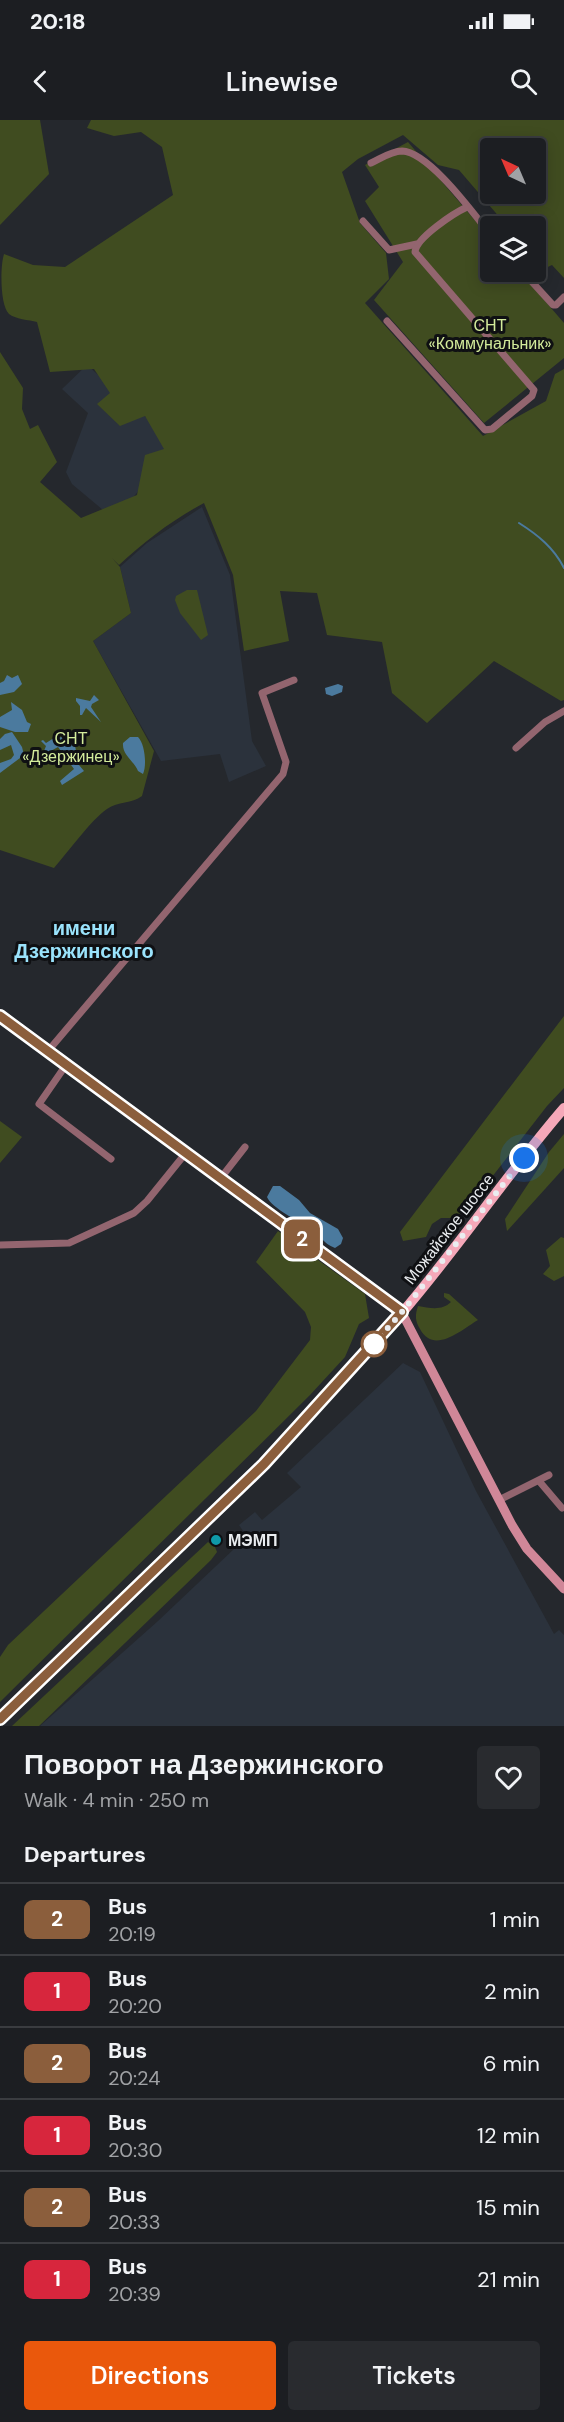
<!DOCTYPE html>
<meta charset="utf-8">
<style>
:root{--surface:#1c1e22;--page:#292b2f;--text:#f1f3f6;--muted:#a0a2a5;--line:#3a3c40;--accent:#ea580c}
body{margin:0;font-family:"DM Sans",sans-serif;background:var(--page);color:var(--text);height:100vh;display:flex;flex-direction:column;font-size:22px;white-space:nowrap}
*{box-sizing:border-box;margin:0}
p{font-size:20px;color:var(--muted)}
.icon{flex:none;width:33px;height:33px;fill:none;stroke:currentColor;stroke-width:2;stroke-linecap:round;stroke-linejoin:round}
.map{position:relative;height:1606px;overflow:hidden}
.details{display:flex;flex-direction:column;background:var(--surface);flex:1}
.details>*{flex:none}
.badge{padding:0 12px;border-radius:9px;font-size:21px;line-height:39px}
.needle{width:39px;rotate:316deg}
.fabs{position:absolute;left:480px;top:18px;display:grid;gap:12px}
.fabs a{display:grid;place-items:center;width:66px;height:66px;border-radius:6px;background:var(--surface);box-shadow:0 3px 15px #0003,0 0 0 2px var(--line);font-size:30px}
.you{position:absolute;width:30px;height:30px;margin:-15px;border:4px solid #fff;border-radius:50%;background:#1a73e8;box-shadow:0 0 0 9px #1a73e833}
.map>.badge{position:absolute;translate:-50% -50%;box-shadow:0 0 0 3px #fff}
h2{padding:0 24px;font-size:22px;line-height:54px}
.round{display:grid;place-items:center;flex:none;width:63px;height:63px;border-radius:6px;background:var(--page)}
.summary{display:flex;align-items:center;justify-content:space-between;height:102px;padding:0 24px}
h1{font-size:28px;font-weight:600;line-height:45px}
.action{display:flex;gap:12px;margin-top:auto;padding:12px 24px}
.action a{flex:1;height:69px;border-radius:6px;background:var(--accent);color:#fff;font-size:24px;font-weight:600;line-height:69px;text-align:center}
.action a+a{background:var(--page);color:var(--text)}
ul{padding:0;list-style:none}
li{display:flex;align-items:center;gap:18px;height:72px;padding:0 24px;border-top:2px solid var(--line)}
li div{flex:1}
li b{display:block;font-size:22px}
li em{font-style:normal}
li .badge{min-width:66px;font-weight:700;text-align:center}
.status{display:flex;justify-content:space-between;align-items:center;height:42px;padding:0 30px;background:var(--surface);direction:ltr}
.status svg{height:16px;fill:currentColor}
header{display:flex;justify-content:space-between;align-items:center;height:78px;padding:0 24px;background:var(--surface);font-size:27px;font-weight:600}
.map>svg:first-child{display:block}
.built{fill:#2b323c}
.green{fill:#404c20;fill-rule:evenodd}
.water{fill:#4b7a9e}
.lines{fill:none;stroke-linecap:round;stroke-linejoin:round}
.stream{stroke:#4b7a9e;stroke-width:2}
.street{stroke:#93656f;stroke-width:7}
.secondary{stroke:#d08798;stroke-width:9}
.primary{stroke:#f5a8b9;stroke-width:10}
.line-casing{stroke:#fff;stroke-width:14}
.line{stroke:#8b5e3c;stroke-width:9}
.walk{stroke:#eaedf0;stroke-width:6;stroke-dasharray:0 10.8}
.stop-dot{fill:#fff;stroke:#8b5e3c;stroke-width:3}
.culture-dot{fill:#0f9aa8;stroke:#0f1013;stroke-width:2}
.labels{text-anchor:middle;dominant-baseline:central;stroke-width:6;stroke-linejoin:round;paint-order:stroke}
.park-label{font-size:16px;fill:#d3eb9b;stroke:#0f1013}
.street-label{font-size:16px;fill:#eaedf0;stroke:#0f1013}
.poi-label{font-size:16px;font-weight:bold;fill:#eaedf0;stroke:#0f1013;text-anchor:start}
.quarter-label{font-size:20px;font-weight:bold;fill:#9ae3fc;stroke:#0f1013}
</style>
<div class="status"><b>20:18</b><svg viewBox="0 0 49 12"><path d="M0 12V9h3v3zM5 12V6h3v6zM10 12V3h3v9zM15 12V0h3v12zM26 1h20v11H26zM47 4h2v5h-2z"/></svg></div>
<header><svg class="icon" aria-label="back" viewBox="0 0 24 24"><path d="M15 5l-7 7 7 7"/></svg>Linewise<svg class="icon" aria-label="search" viewBox="0 0 24 24"><circle cx="10" cy="10" r="6"/><path d="M15 15l6 6"/></svg></header>
<div class="map">
<svg width="564" height="1606" viewBox="0 0 564 1606">
<rect width="100%" height="100%" fill="#25282d"/>
<g class="built">
<path d="M87 245 176 324 115 400 72 364 66 352 88 293 62 269Z"/>
<path d="M202 387 230 455 252 621 266 646 229 662 220 634 161 641 93 521 131 493 120 447 147 423Z"/>
<path d="M403 1243 420 1252 476 1371 554 1514 559 1510 564 1515V1606H40L158 1501 234 1429 229 1422 243 1411 239 1405 255 1392 262 1400 301 1367 287 1353Z"/>
</g>
<g class="green">
<path d="M0 0H40L49 54 0 105Z"/>
<path d="M91 0H564V158L552 145 535 153 534 152H536V106H507L459 50 438 45 403 15 358 39 342 52 360 103 386 133 389 159 365 183 483 316 546 281 555 254 564 249V580L561 581 494 541 427 603 392 573 382 522 327 515 317 473 280 471 289 521 244 531 233 455 204 383C172 400 145 421 119 445L112 438 120 447 131 493 93 521 154 631 142 676C132 684 118 681 107 689 91 700 68 732 54 748L0 730V232L23 268 22 289 30 309 38 305 57 342 40 362 81 398 137 375 145 335 164 329 145 296 120 306 97 284 110 273 94 249 50 252 37 202C29 200 15 199 9 194 0 185 0 147 4 134L33 145 65 147 173 75 162 27 141 12 114 16 87 8ZM490 28H536V74H490Z"/>
<path d="M408 22 490 118V152H520L564 203V238L484 303 374 180 403 142 365 81 379 67 365 45Z"/>
<path d="M187 470H197L208 515 201 520 180 493 175 480 176 476Z"/>
<path d="M564 896V968L547 986 467 1089 455 1098H441L432 1104 426 1117 403 1121 400 1112Z"/>
<path d="M0 1001 22 1017 0 1043Z"/>
<path d="M564 1014V1048L507 1111 505 1099 549 1032Z"/>
<path d="M278 1111 365 1174 369 1198 359 1204 345 1237 310 1275 0 1582V1537L8 1525 256 1291 310 1220 311 1207 305 1192 256 1142Z"/>
<path d="M561 1117 564 1118V1156L554 1161 543 1154 550 1146 546 1130Z"/>
<path d="M444 1173 449 1174 478 1200C461 1210 434 1235 420 1209 415 1201 415 1195 418 1186 430 1188 442 1191 451 1182L444 1177Z"/>
<path d="M208 1422 215 1427 217 1432 211 1440 39 1606H12Z"/>
</g>
<g class="water">
<path d="M7 555 12 558 18 555 22 564 14 572 0 575V563L4 561Z"/>
<path d="M338 564 343 566 342 572 332 576 326 574 325 568Z"/>
<path d="M94 575 99 580 92 584 91 587 101 602 86 588 82 595H80V586L76 581V578L90 581Z"/>
<path d="M11 582 22 590 27 602 31 604 28 612H15L0 607V597L12 590Z"/>
<path d="M12 612 22 627 24 635 0 653V643L11 639 14 635 11 625 0 630V619L5 614Z"/>
<path d="M63 617 74 621 79 645 84 651 62 665 60 661 74 649 58 627 29 643 26 640 44 631 46 626 41 621 43 620 46 623 54 618Z"/>
<path d="M130 617H138C145 624 147 645 143 654L138 651C134 641 122 635 123 623Z"/>
<path d="M273 1066H280L299 1080 310 1093 338 1109 343 1118 341 1124 335 1128C322 1123 322 1116 313 1110 302 1103 271 1088 267 1077Z"/>
</g>
<g class="lines">
<path class="stream" d="M519 403C538 415 554 428 564 448"/>
<g class="street">
<path d="M371 43C380 39 391 31 402 31 429 32 473 93 490 114"/>
<path d="M363 101 389 130 417 124"/>
<path d="M523 152 553 185H556L564 177"/>
<path d="M387 201 485 310 492 309 532 276 534 270 415 132C416 118 454 93 467 87"/>
<path d="M516 628 545 602 564 591"/>
<path d="M0 896 48 931 283 654 286 642 262 573 294 560"/>
<path d="M66 945 39 984 111 1039"/>
<path d="M220 1059 245 1027"/>
<path d="M0 1125 69 1123 134 1093 147 1081 185 1034"/>
<path d="M539 1361 562 1388"/>
<path d="M499 1380 549 1355"/>
</g>
<path class="secondary" d="M48 931 402 1193 512 1405 527 1429 564 1469"/>
<path class="primary" d="M0 1599C137 1467 276 1338 401 1194 458 1128 507 1054 564 988"/>
</g>
<g class="lines">
<defs>
<path id="line" d="M0 896 402 1192 264 1344 0 1599"/>
</defs>
<use href="#line" class="line-casing"/>
<use href="#line" class="line"/>
<path class="walk" d="M374 1224 370 1228 402 1192 524 1038"/>
</g>
<circle class="stop-dot" cx="374" cy="1224" r="12"/>
<circle class="culture-dot" cx="216" cy="1420" r="6"/>
<g class="labels">
<g class="park-label">
<text x="490" y="205">СНТ<tspan x="490" dy="18">«Коммунальник»</tspan></text>
<text x="71" y="618">СНТ<tspan x="71" dy="18">«Дзержинец»</tspan></text>
</g>
<g class="street-label">
<text transform="translate(449 1109) rotate(-52)">Можайское шоссе</text>
</g>
<g class="poi-label">
<text x="228" y="1420">МЭМП</text>
</g>
<g class="quarter-label">
<text x="84" y="808">имени<tspan x="84" dy="23">Дзержинского</tspan></text>
</g>
</g>
</svg>
<div class="fabs">
<a><svg class="needle" viewBox="-14 -14 28 28"><path d="M0-13l5 13h-10z" fill="#e53935"/><path d="M0 13l5-13h-10z" fill="#a0a2a5"/></svg></a>
<a><svg class="icon" aria-label="layers" viewBox="0 0 24 24"><path d="M12 4l9 5-9 5-9-5zM3 14l9 5 9-5"/></svg></a>
</div>
<div class="you" style="left:524px;top:1038px"></div>
<b class="badge" style="left:302px;top:1119px;background:#8b5e3c;color:#fff">2</b>
</div>
<section class="details">
<div class="summary"><div><h1>Поворот на Дзержинского</h1><p>Walk · 4 min · 250 m</p></div><a class="round"><svg class="icon" aria-label="heart" viewBox="0 0 24 24"><path d="M12 20l-8-8c-3-5 5-10 8-4 3-6 11-1 8 4z"/></svg></a></div>
<h2>Departures</h2>
<ul>
<li><span class="badge" style="background:#8b5e3c;color:#fff">2</span><div><b>Bus</b><p>20:19</p></div><em>1 min</em></li>
<li><span class="badge" style="background:#d7263d;color:#fff">1</span><div><b>Bus</b><p>20:20</p></div><em>2 min</em></li>
<li><span class="badge" style="background:#8b5e3c;color:#fff">2</span><div><b>Bus</b><p>20:24</p></div><em>6 min</em></li>
<li><span class="badge" style="background:#d7263d;color:#fff">1</span><div><b>Bus</b><p>20:30</p></div><em>12 min</em></li>
<li><span class="badge" style="background:#8b5e3c;color:#fff">2</span><div><b>Bus</b><p>20:33</p></div><em>15 min</em></li>
<li><span class="badge" style="background:#d7263d;color:#fff">1</span><div><b>Bus</b><p>20:39</p></div><em>21 min</em></li>
</ul>
<div class="action"><a>Directions</a><a>Tickets</a></div>
</section>
